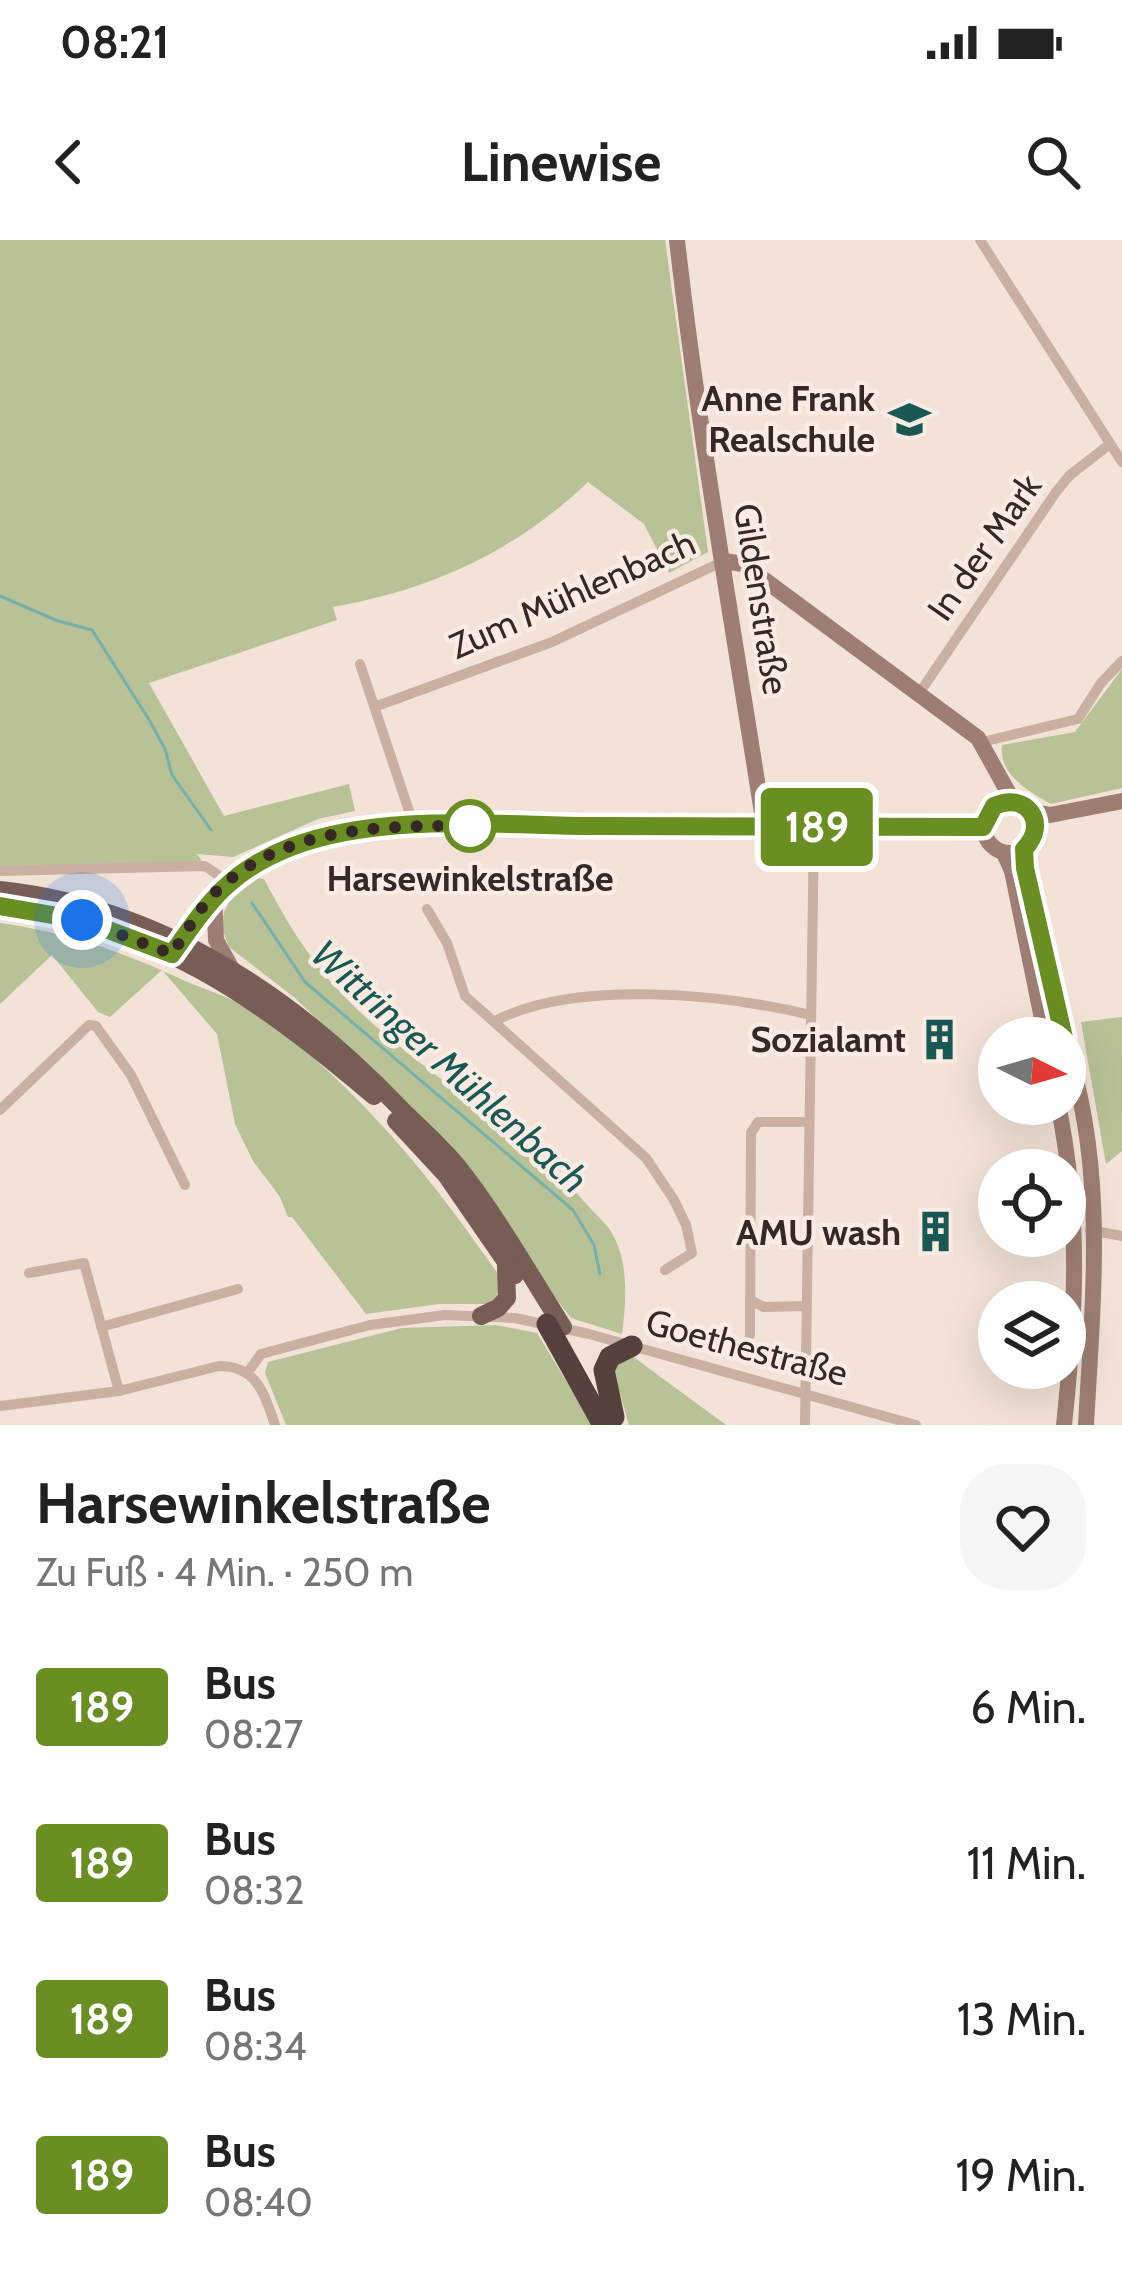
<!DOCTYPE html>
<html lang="de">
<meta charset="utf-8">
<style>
:root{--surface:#fff;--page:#f6f6f6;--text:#222;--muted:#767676}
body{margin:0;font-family:Cabin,sans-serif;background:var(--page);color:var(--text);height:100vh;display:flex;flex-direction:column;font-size:45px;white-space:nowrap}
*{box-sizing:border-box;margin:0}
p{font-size:39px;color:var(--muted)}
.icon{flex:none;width:66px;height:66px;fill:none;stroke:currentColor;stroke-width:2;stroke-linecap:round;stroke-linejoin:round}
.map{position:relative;height:1185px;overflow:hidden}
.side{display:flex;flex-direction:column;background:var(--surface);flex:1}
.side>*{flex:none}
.badge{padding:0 24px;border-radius:9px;font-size:42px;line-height:78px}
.needle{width:78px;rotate:95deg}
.tools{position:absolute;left:978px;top:777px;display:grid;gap:24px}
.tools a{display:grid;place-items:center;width:108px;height:108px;border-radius:50%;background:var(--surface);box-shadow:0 12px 48px #0002;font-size:60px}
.you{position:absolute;width:60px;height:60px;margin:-30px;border:9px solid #fff;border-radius:50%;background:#1a73e8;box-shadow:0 0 0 18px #1a73e833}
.map>.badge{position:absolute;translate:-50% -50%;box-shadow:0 0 0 6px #fff}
.round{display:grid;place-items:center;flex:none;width:126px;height:126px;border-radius:48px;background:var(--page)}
.summary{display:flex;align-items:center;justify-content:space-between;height:204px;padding:0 36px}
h1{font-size:57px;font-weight:700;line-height:90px}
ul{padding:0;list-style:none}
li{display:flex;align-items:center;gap:36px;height:156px;padding:0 36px}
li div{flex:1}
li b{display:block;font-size:45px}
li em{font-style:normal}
li .badge{min-width:132px;font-weight:700;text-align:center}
.status{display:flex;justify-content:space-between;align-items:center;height:84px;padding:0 60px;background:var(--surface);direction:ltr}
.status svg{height:33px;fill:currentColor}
header{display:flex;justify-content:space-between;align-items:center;height:156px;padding:0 36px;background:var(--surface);font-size:54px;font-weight:700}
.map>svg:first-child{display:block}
.green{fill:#b9c197}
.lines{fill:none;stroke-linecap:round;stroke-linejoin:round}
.stream{stroke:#75b0aa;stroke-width:3}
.street{stroke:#caafa3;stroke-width:10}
.secondary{stroke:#9e7e74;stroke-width:16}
.primary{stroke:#785c56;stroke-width:18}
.highway{stroke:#56403c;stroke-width:21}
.line-casing{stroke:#fff;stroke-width:27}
.line{stroke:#6b8e23;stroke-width:18}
.walk{stroke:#352825;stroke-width:12;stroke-dasharray:0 21.6}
.stop-dot{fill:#fff;stroke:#6b8e23;stroke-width:6}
.labels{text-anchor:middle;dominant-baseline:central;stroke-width:9;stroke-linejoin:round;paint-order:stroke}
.poi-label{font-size:36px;font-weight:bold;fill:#352825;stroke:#faece4;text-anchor:end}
.street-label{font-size:36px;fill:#352825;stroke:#faece4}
.stop-label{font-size:36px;font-weight:bold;fill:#352825;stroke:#faece4}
.water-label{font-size:39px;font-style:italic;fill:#195853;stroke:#faece4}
</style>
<div class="status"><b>08:21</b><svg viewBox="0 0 49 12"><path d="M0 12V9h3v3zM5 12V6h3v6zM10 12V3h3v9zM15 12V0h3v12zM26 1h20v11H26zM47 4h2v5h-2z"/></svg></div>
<header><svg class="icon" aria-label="back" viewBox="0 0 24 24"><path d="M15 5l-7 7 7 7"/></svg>Linewise<svg class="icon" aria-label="search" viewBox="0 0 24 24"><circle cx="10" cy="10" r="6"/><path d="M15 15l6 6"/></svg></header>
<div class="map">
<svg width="1122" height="1185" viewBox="0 0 1122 1185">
<rect width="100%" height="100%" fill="#f2e2d7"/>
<g class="green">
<path d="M0 0H665L708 312 669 333 644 284 588 242C516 311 431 350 333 367L337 380 149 443 224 576 349 544 355 571 318 579 233 617 197 614 205 626 0 631Z"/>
<path d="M1122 429V548L1051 564C1028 551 998 534 1002 505L1075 492Z"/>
<path d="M253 638 264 639C297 702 325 743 380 790 449 850 530 897 589 967 597 976 608 985 613 995 629 1024 626 1063 622 1094L571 1078 403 863 295 758 229 707 222 688 224 672 232 657Z"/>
<path d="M0 683C66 692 123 712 183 740 203 749 224 755 243 765 274 781 304 809 330 833 400 899 445 958 500 1037 500 1049 499 1057 488 1064H439L366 1074 292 977H288L280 957 253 921 235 884 217 794 162 730 110 777 98 772 52 715 0 764Z"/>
<path d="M1122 777V911L1106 924 1081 782Z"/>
<path d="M496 1085 537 1093 593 1185H286L265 1133 268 1122 402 1088Z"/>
<path d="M628 1113 726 1185H629L612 1126Z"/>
</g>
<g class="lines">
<g class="stream">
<path d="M0 356 58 381 92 390 148 478 165 509 172 535 211 590"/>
<path d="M252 663 305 742 573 970 594 1005 600 1034"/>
</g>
<g class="street">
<path d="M980 0 1122 222"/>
<path d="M360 424 409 571 408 586"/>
<path d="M918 455 1056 252 1070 235 1110 204"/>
<path d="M377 466 552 402 724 321"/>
<path d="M982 502 1078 479 1101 443 1122 421"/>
<path d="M0 631 205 626 228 642"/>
<path d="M427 669 447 703 465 756 646 918 674 960 686 985 692 1013 665 1030"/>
<path d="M495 781C576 739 723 754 811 775"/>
<path d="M0 870 89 785 96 786 131 835 185 945"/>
<path d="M1090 990 1122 996"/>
<path d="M29 1033 84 1023 119 1151"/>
<path d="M750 1060 764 1067 805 1066"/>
<path d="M101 1087 238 1049"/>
<path d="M750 1095 751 893 758 882H809"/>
<path d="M248 1132 261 1114 370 1085 445 1075 515 1078 589 1094 916 1185"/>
<path d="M0 1166 119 1151 219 1126C257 1126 264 1153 275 1185"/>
<path d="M805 1185 814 587"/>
</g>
<g class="secondary">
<path d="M677 0C699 196 734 391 764 586"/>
<path d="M724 321 743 324 978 498 1013 561"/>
<circle cx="1010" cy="587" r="26"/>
<path d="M1032 572 1050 575 1122 561"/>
<path d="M1024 609 1048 740 1064 798"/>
<path d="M1004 613 1012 631 1046 798"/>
<path d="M214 654 216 700 232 729"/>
<path d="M173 712C210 660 224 637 285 610 371 571 489 586 582 586 716 587 850 586 983 587"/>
<path d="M1065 802C1107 926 1093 1056 1086 1185"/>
<path d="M1058 864C1081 977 1076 1072 1064 1185"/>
</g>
<g class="primary">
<path d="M0 650C159 667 292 755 400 868 419 887 441 906 458 927 496 975 530 1035 563 1087"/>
<path d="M0 666C155 684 258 758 374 856"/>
<path d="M396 881 446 935 515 1035"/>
<path d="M481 1076 498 1068 507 1058 506 1025"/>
</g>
<g class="highway">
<path d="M547 1084 603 1185"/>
<path d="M614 1177 604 1130 610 1117 632 1106"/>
</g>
</g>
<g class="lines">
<defs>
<path id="line" d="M0 666 82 680 172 714C208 663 229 631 291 607 380 573 495 585 590 586 721 587 852 587 983 587L994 566C1026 551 1050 583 1024 609L1025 628 1064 798"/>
</defs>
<use href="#line" class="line-casing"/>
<use href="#line" class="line"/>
<path class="walk" d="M82 680 172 714C184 696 194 677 208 660 274 587 380 585 470 586"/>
</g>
<defs>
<symbol id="school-bare" viewBox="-9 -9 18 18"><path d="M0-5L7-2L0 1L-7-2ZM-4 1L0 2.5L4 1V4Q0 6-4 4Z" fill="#195853" stroke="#faece4" stroke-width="2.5" paint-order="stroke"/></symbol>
<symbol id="building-bare" viewBox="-9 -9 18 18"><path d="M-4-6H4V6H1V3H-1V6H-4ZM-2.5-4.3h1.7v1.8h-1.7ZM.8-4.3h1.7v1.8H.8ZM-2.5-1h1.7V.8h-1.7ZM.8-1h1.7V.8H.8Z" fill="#195853" stroke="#faece4" stroke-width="2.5" paint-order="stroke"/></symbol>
</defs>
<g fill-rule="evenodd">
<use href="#school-bare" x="880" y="150" width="59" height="59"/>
<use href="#building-bare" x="910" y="770" width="59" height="59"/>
<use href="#building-bare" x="906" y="962" width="59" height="59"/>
</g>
<circle class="stop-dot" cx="470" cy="586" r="24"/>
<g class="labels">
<g class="poi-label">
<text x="875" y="158">Anne Frank<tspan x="875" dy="41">Realschule</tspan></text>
<text x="906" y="799">Sozialamt</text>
<text x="901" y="992">AMU wash</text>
</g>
<g class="street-label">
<text transform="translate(984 307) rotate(-55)">In der Mark</text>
<text transform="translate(572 354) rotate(-24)">Zum Mühlenbach</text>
<text transform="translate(762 359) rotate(81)">Gildenstraße</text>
<text transform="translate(747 1107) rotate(15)">Goethestraße</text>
</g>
<g class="stop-label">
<text x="470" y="638">Harsewinkelstraße</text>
</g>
<g class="water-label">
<text transform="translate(450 826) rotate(42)">Wittringer Mühlenbach</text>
</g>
</g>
</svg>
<div class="tools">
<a><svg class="needle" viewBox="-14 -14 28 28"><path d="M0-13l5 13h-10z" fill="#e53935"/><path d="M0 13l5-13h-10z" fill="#767676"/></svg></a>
<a><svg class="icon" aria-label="locate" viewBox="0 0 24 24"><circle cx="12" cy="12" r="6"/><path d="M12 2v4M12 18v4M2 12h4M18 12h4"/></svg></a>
<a><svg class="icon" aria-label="layers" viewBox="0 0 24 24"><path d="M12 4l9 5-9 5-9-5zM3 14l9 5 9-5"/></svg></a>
</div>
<div class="you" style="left:82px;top:680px"></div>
<b class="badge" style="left:817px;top:587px;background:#6b8e23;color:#fff">189</b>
</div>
<section class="side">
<div class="summary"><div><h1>Harsewinkelstraße</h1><p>Zu Fuß · 4 Min. · 250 m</p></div><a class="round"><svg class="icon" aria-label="heart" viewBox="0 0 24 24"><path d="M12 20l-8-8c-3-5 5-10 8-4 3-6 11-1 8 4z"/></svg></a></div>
<ul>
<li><span class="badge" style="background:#6b8e23;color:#fff">189</span><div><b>Bus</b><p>08:27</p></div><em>6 Min.</em></li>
<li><span class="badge" style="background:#6b8e23;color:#fff">189</span><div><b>Bus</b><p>08:32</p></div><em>11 Min.</em></li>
<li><span class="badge" style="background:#6b8e23;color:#fff">189</span><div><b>Bus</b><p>08:34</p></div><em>13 Min.</em></li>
<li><span class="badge" style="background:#6b8e23;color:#fff">189</span><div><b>Bus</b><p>08:40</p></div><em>19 Min.</em></li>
</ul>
</section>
